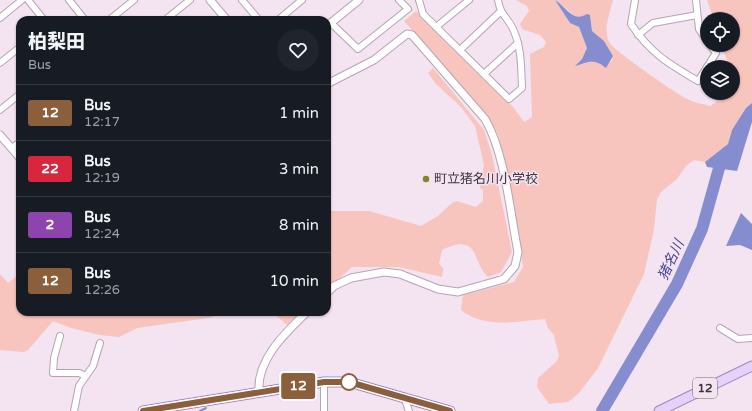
<!DOCTYPE html>
<meta charset="utf-8">
<style>
:root{--surface:#171b24;--page:#20242c;--text:#f1f3f6;--muted:#9ea1a6;--line:#363941}
body{margin:0;font-family:"Varela Round","Noto Sans JP",sans-serif;background:var(--page);color:var(--text);height:100vh;display:flex;flex-direction:column;font-size:15px;white-space:nowrap}
*{box-sizing:border-box;margin:0}
p{font-size:13px;color:var(--muted)}
.icon{flex:none;width:22px;height:22px;fill:none;stroke:currentColor;stroke-width:2;stroke-linecap:round;stroke-linejoin:round}
.map{position:relative;flex:1;overflow:hidden}
.side{position:absolute;left:16px;top:16px;width:315px;height:300px;display:flex;flex-direction:column;background:var(--surface);border-radius:12px;box-shadow:0 1px 3px #0004}
.side>*{flex:none}
.badge{padding:0 8px;border-radius:3px;font-size:14px;line-height:26px}
.tools{position:absolute;left:700px;top:12px;display:grid;gap:8px}
.tools a{display:grid;place-items:center;width:40px;height:40px;border-radius:50%;background:var(--surface);box-shadow:0 1px 3px #0004;font-size:20px}
.map>.badge{position:absolute;translate:-50% -50%;box-shadow:0 0 0 2px #fff}
.round{display:grid;place-items:center;flex:none;width:42px;height:42px;border-radius:21px;background:var(--page)}
.headline{display:flex;align-items:center;justify-content:space-between;height:68px;padding:0 12px}
h1{font-size:19px;font-weight:800;line-height:30px}
ul{padding:0;list-style:none}
li{display:flex;align-items:center;gap:12px;height:56px;padding:0 12px;border-top:1px solid var(--line)}
li div{flex:1}
li b{display:block;font-size:15px}
li em{font-style:normal}
li .badge{min-width:44px;font-weight:700;text-align:center}
.map>svg:first-child{display:block}
.green{fill:#f7c4be}
.water{fill:#858dcf}
.lines{fill:none;stroke-linecap:round;stroke-linejoin:round}
.stream{stroke:#858dcf;stroke-width:2}
.river{stroke:#858dcf;stroke-width:12}
.minor-casing{stroke:#b5a4b2;stroke-width:8}
.tertiary-casing{stroke:#b5a4b2;stroke-width:9}
.primary-casing{stroke:#9e87b8;stroke-width:11}
.minor{stroke:#fff;stroke-width:6}
.tertiary{stroke:#fff;stroke-width:7}
.primary{stroke:#e5d1fc;stroke-width:9}
.line-casing{stroke:#fff;stroke-width:9}
.line{stroke:#8b5e3c;stroke-width:6}
.poi-dot{fill:#86822a;stroke:#f4e3f1;stroke-width:1.5}
.stop-dot{fill:#fff;stroke:#8b5e3c;stroke-width:2}
.labels{text-anchor:middle;dominant-baseline:central;stroke-width:3;stroke-linejoin:round;paint-order:stroke}
.shield{fill:#f4e3f1;stroke:#746a72;stroke-width:1}
.shield-label{font-size:12px;font-weight:bold;fill:#3d363c}
.poi-label{font-size:13px;fill:#3d363c;stroke:#f4e3f1;text-anchor:start}
.water-label{font-size:14px;font-style:italic;fill:#434696;stroke:#f4e3f1}
</style>
<div class="map">
<svg width="752" height="411" viewBox="0 0 752 411">
<rect width="100%" height="100%" fill="#f4e3f1"/>
<g class="green">
<path d="M516 0H555L570 23 579 27 587 48 582 59 576 65 594 61 611 62 613 56 604 41 592 31 590 15 576 17 556 0H613C610 12 603 29 609 42 614 51 678 95 689 100 696 103 704 104 710 106L715 103 725 93H733V67H730L721 45H733V19H711L713 17 707 0H752V103L746 108 732 130 728 144 705 162 694 160 686 166 677 179 662 191 657 199 654 229 644 274 598 368 579 393 572 399 568 402 549 404 537 387 538 378 557 361 559 356 554 335 548 328 545 319C517 321 484 329 461 310L463 295 514 282 523 267 518 234 499 137 487 115 404 21 416 11 513 107 524 122 532 117 530 54 544 47 546 42 540 35 522 29 520 24 529 11 527 6Z"/>
<path d="M433 68 484 130 492 155 512 252 501 272 488 277C471 261 480 232 442 250L439 264 443 268 442 277 399 267H352L327 290V209L332 211H369L421 226 438 216 452 203 457 201 476 207 483 201V190L480 188 484 165 475 126 461 107 436 84 428 73Z"/>
<path d="M20 271V312H219L217 315 208 318 137 328 119 337 100 335 71 328 53 321 28 350 24 352 0 350V274L8 283 18 275Z"/>
<path d="M272 312H302L287 325Z"/>
</g>
<g class="water">
<path d="M555 0C567 7 572 23 587 14L590 15 592 31 604 41 613 56 606 68C594 58 589 62 575 66L582 59 587 48 579 27 570 23Z"/>
<path d="M752 103V122L737 171 707 167 705 162 728 144 732 130 746 108Z"/>
<path d="M741 213 752 224V250L740 245 726 246Z"/>
</g>
<g class="lines">
<path class="stream" d="M200 411 206 408"/>
<path class="river" d="M602 411 677 284 702 229 721 161 726 154"/>
<defs>
<g id="minor">
<path d="M28 0 44 20"/>
<path d="M69 0 85 20"/>
<path d="M242 0 259 20"/>
<path d="M419 0 423 14 509 99 522 88C521 68 522 46 512 27 505 14 501 16 498 0"/>
<path d="M635 0 631 24C650 53 669 64 698 81L707 67"/>
<path d="M696 0 699 29 707 41"/>
<path d="M0 18 22 0"/>
<path d="M109 20 134 0"/>
<path d="M165 20 190 0"/>
<path d="M278 20 302 0"/>
<path d="M331 23 358 49 408 9 399 0"/>
<path d="M436 27 469 0"/>
<path d="M638 35 653 23 697 15"/>
<path d="M460 50 500 12"/>
<path d="M0 63 20 47"/>
<path d="M707 67 716 53 710 45"/>
<path d="M484 74 518 43"/>
<path d="M0 110 20 94"/>
<path d="M12 148 20 142"/>
<path d="M720 328 738 339 752 338"/>
<path d="M60 336 54 358 53 373H79L86 376"/>
<path d="M404 397 409 411"/>
<path d="M74 411 79 386 93 366 100 343"/>
<path d="M324 411V382"/>
</g>
<g id="tertiary">
<path d="M210 0 227 20"/>
<path d="M327 26 359 0"/>
<path d="M327 84 374 60 407 34 412 35 485 119C505 153 510 212 518 252L515 266 504 279 458 292 438 289 400 274 384 272 351 278 334 286 327 293"/>
<path d="M0 135 20 158"/>
<path d="M259 393C256 360 285 333 307 312"/>
</g>
<g id="primary">
<path d="M143 411 324 382H349L450 411"/>
<path d="M659 411 752 366"/>
</g>
</defs>
<use href="#minor" class="minor-casing"/>
<use href="#tertiary" class="tertiary-casing"/>
<use href="#primary" class="primary-casing"/>
<use href="#minor" class="minor"/>
<use href="#tertiary" class="tertiary"/>
<use href="#primary" class="primary"/>
</g>
<g class="lines">
<defs>
<path id="line" d="M143 411 324 382H349L450 411"/>
</defs>
<use href="#line" class="line-casing"/>
<use href="#line" class="line"/>
</g>
<circle class="poi-dot" cx="426" cy="179" r="4"/>
<circle class="stop-dot" cx="349" cy="382" r="8"/>
<g class="labels">
<rect class="shield" x="693" y="378" width="24" height="20" rx="3"/>
<g class="shield-label">
<text x="705" y="388">12</text>
</g>
<g class="poi-label">
<text x="434" y="179">町立猪名川小学校</text>
</g>
<g class="water-label">
<text transform="translate(671 260) rotate(-65)">猪名川</text>
</g>
</g>
</svg>
<div class="tools">
<a><svg class="icon" aria-label="locate" viewBox="0 0 24 24"><circle cx="12" cy="12" r="6"/><path d="M12 2v4M12 18v4M2 12h4M18 12h4"/></svg></a>
<a><svg class="icon" aria-label="layers" viewBox="0 0 24 24"><path d="M12 4l9 5-9 5-9-5zM3 14l9 5 9-5"/></svg></a>
</div>
<b class="badge" style="left:298px;top:386px;background:#8b5e3c;color:#fff">12</b>
<section class="side">
<div class="headline"><div><h1>柏梨田</h1><p>Bus</p></div><a class="round"><svg class="icon" aria-label="heart" viewBox="0 0 24 24"><path d="M12 20l-8-8c-3-5 5-10 8-4 3-6 11-1 8 4z"/></svg></a></div>
<ul>
<li><span class="badge" style="background:#8b5e3c;color:#fff">12</span><div><b>Bus</b><p>12:17</p></div><em>1 min</em></li>
<li><span class="badge" style="background:#d7263d;color:#fff">22</span><div><b>Bus</b><p>12:19</p></div><em>3 min</em></li>
<li><span class="badge" style="background:#8e44ad;color:#fff">2</span><div><b>Bus</b><p>12:24</p></div><em>8 min</em></li>
<li><span class="badge" style="background:#8b5e3c;color:#fff">12</span><div><b>Bus</b><p>12:26</p></div><em>10 min</em></li>
</ul>
</section>
</div>
